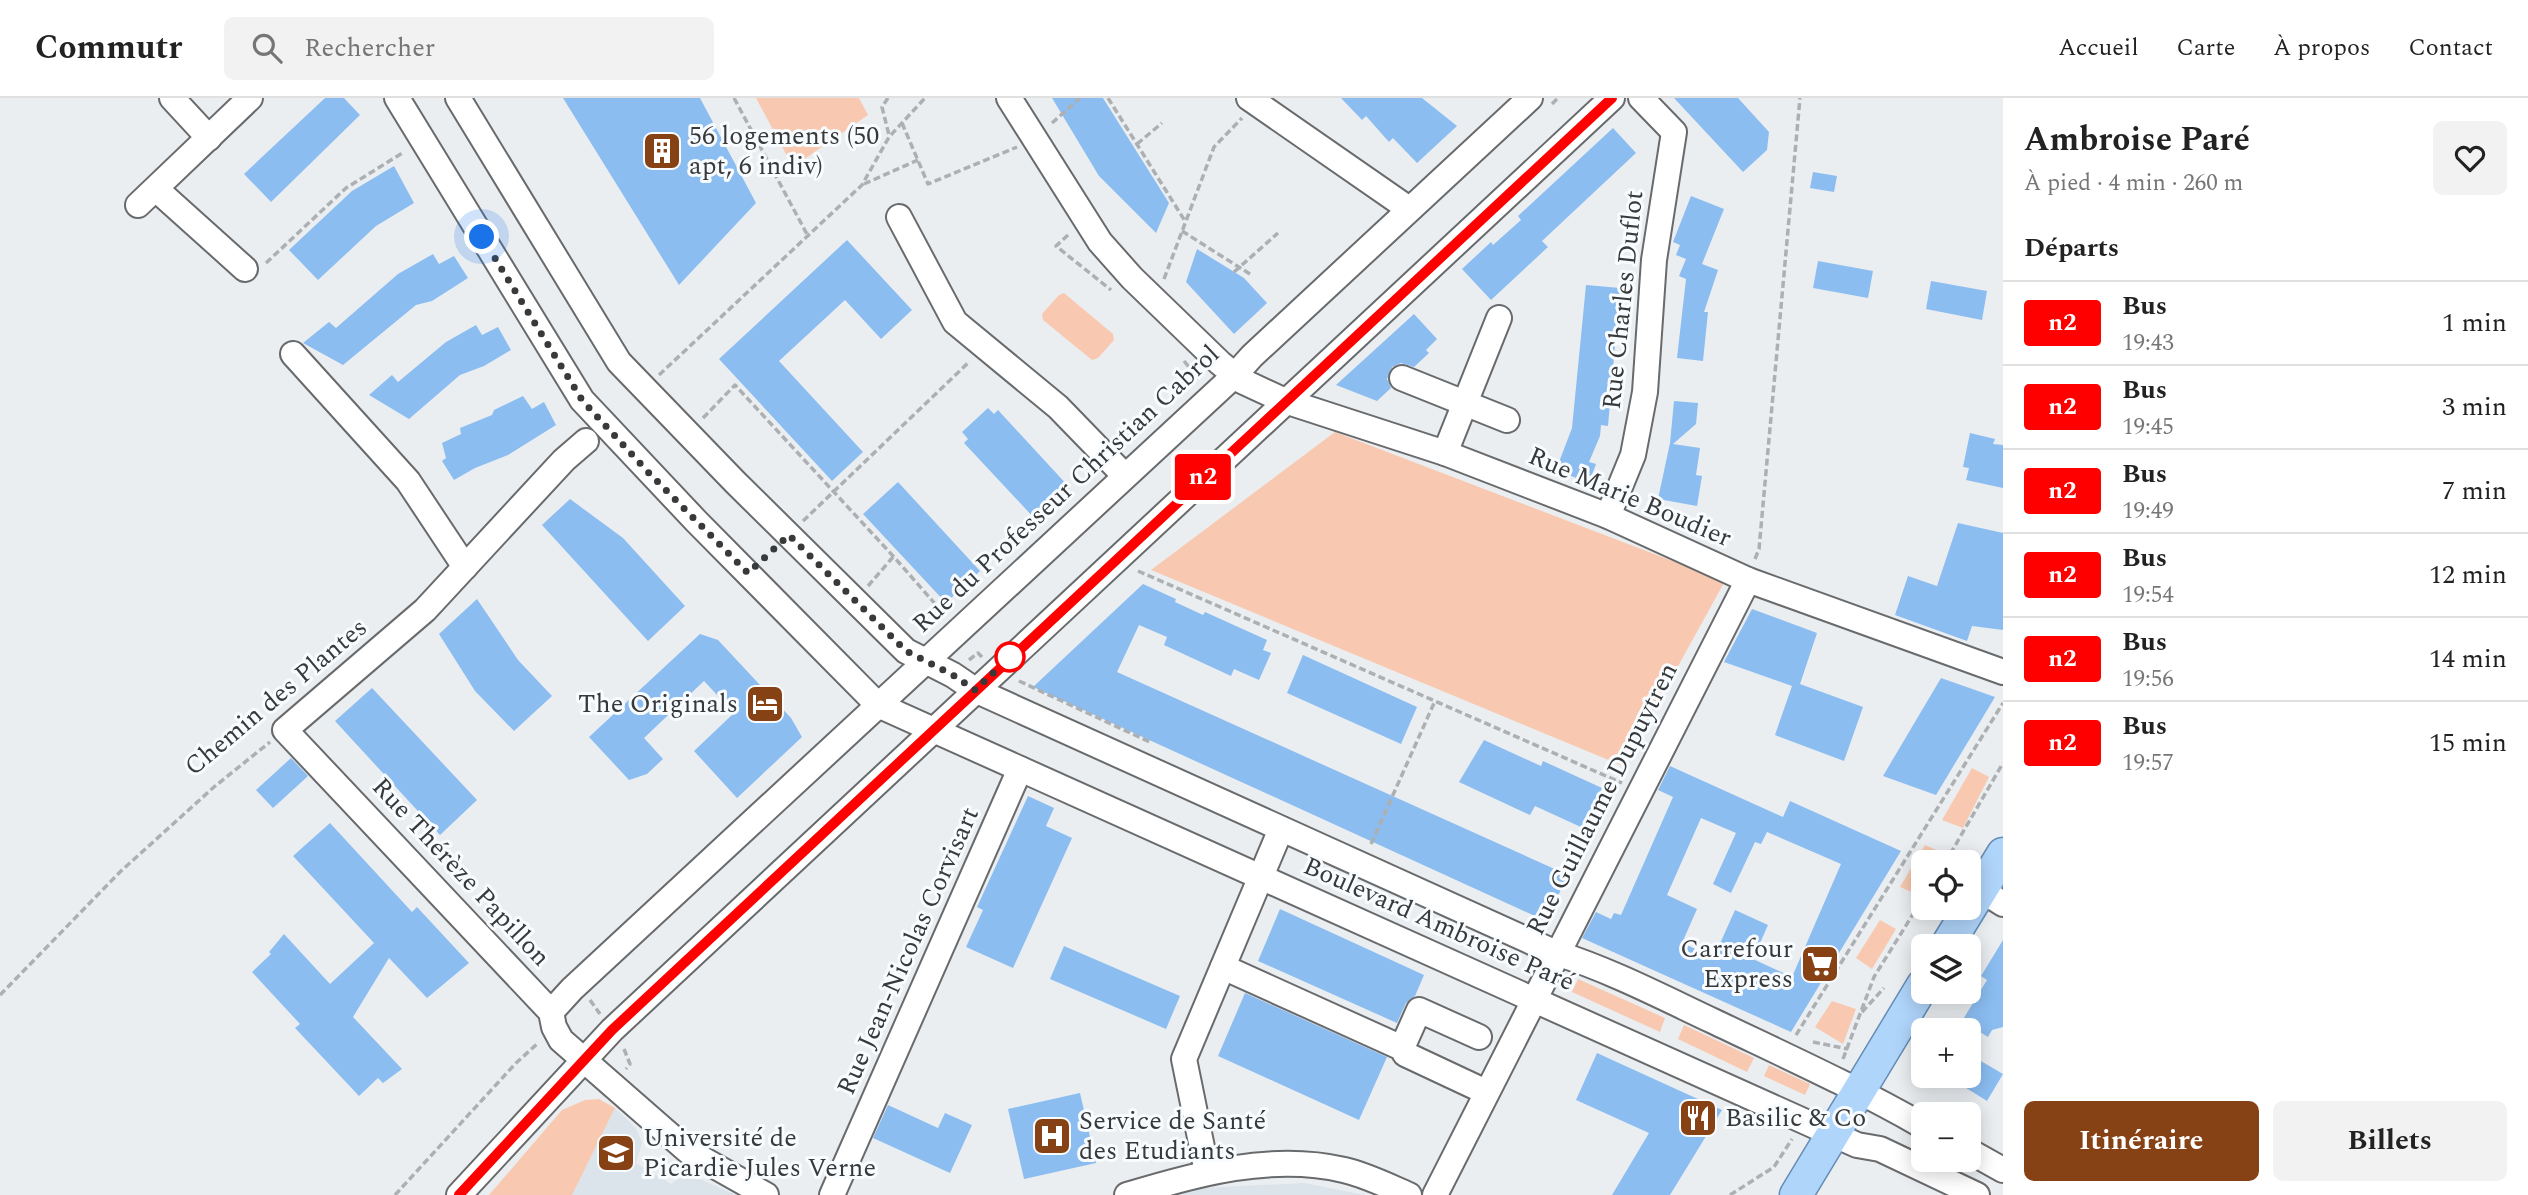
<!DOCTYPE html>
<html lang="fr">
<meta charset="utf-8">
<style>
:root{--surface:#fff;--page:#f2f2f2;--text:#222;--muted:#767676;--line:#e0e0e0;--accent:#864214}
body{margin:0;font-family:Spectral,serif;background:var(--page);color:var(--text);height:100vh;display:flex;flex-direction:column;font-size:26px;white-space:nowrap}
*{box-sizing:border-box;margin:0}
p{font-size:23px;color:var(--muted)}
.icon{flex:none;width:38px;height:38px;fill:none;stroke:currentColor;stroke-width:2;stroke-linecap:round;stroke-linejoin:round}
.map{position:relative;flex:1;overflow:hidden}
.details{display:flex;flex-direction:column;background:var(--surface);width:525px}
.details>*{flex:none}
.badge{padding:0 14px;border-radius:5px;font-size:24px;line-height:46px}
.buttons{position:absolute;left:1911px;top:752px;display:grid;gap:14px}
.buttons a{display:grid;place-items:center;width:70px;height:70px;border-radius:10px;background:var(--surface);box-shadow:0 4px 18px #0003;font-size:35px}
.you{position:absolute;width:35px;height:35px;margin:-18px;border:5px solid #fff;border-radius:50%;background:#1a73e8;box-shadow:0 0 0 10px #1a73e833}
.map>.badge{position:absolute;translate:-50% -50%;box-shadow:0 0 0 4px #fff}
h2{padding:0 21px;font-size:26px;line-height:63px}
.round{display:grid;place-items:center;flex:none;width:74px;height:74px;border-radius:10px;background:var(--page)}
.summary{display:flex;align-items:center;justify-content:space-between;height:119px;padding:0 21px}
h1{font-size:33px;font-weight:700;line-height:52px}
.primary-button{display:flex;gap:14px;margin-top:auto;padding:14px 21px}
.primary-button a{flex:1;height:80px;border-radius:10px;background:var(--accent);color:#fff;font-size:28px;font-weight:700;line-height:80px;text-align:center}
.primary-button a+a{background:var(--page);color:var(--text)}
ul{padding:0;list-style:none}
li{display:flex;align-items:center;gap:21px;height:84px;padding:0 21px;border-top:2px solid var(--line)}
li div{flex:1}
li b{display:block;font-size:26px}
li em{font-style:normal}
li .badge{min-width:77px;font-weight:700;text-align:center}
header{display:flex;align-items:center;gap:42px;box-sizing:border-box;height:98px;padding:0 35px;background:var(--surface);border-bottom:2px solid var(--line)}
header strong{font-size:33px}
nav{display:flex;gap:38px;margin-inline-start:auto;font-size:24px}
.search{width:490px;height:63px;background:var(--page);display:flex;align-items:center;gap:18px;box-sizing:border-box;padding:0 24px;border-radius:10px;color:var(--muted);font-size:26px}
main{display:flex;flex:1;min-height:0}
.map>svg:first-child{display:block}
.built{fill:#dbe3eb}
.green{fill:#f8c9b0}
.building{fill:#8bbdf1;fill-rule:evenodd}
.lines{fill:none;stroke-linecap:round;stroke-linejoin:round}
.minor-casing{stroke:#686a6c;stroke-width:28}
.major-casing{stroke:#648cb6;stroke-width:35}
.path{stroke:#adb0b2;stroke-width:3.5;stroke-dasharray:7 3.5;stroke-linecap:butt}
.minor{stroke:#fff;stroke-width:24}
.major{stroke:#b0d5fb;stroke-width:32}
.line-casing{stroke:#fff;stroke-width:16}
.line{stroke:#f00;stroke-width:10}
.walk{stroke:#38393a;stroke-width:7;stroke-dasharray:0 12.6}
.stop-dot{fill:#fff;stroke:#f00;stroke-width:3.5}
.labels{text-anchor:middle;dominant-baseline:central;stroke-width:6;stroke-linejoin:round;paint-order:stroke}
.poi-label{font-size:26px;fill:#38393a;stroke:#f9fcff;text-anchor:start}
.street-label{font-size:26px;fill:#38393a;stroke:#f9fcff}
</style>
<header>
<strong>Commutr</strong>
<div class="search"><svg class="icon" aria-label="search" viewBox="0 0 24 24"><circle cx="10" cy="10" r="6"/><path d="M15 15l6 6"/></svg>Rechercher</div>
<nav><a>Accueil</a><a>Carte</a><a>À propos</a><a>Contact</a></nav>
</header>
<main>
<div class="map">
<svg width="2003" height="1097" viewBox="0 0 2003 1097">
<rect width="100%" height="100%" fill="#ebeef1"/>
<g class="built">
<path d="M615 1010 636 1030 642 1045 636 1065 671 1086 683 1078 700 1081 736 1097H572Z"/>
<path d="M1304 1085 1365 1097H1182L1200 1090Z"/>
</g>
<g class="green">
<path d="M756 0H859L868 17 793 69Z"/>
<path d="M1064 195 1113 236 1114 242 1098 260 1092 262 1043 222 1042 216 1059 197Z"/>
<path d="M1335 334 1725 483 1623 668 1151 472Z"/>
<path d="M1972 670 1989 679 1963 730 1942 722Z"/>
<path d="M1925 747 1941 754 1936 765H1923V793L1921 798 1900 789Z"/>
<path d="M1880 822 1896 831 1872 871 1856 860Z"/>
<path d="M1578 881 1665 920 1660 934 1572 894Z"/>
<path d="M1832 903 1856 911 1843 946 1815 929Z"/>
<path d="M1684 927 1754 960 1747 974 1678 941Z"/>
<path d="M1769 967 1810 986 1805 997 1764 978Z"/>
<path d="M599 1001 615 1010 572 1097H489L562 1012 585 1002Z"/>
</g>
<g class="building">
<path d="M325 0H344L360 17 271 104 244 76Z"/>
<path d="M563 0H700L756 105 679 187Z"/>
<path d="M1052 0H1103L1169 105 1156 135 1099 78Z"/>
<path d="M1341 0H1422L1457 28 1417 65 1393 40 1389 44 1366 18 1362 22Z"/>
<path d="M1674 0H1738L1769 34 1767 52 1743 74Z"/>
<path d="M1613 30 1636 55 1542 143 1548 149 1491 202 1462 171 1491 144 1493 147 1521 122 1518 118Z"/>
<path d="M394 68 414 105 376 128 318 182 289 152 352 93Z"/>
<path d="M1813 74 1837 78 1834 94 1810 90Z"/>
<path d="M1691 98 1724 111 1702 166 1718 172 1704 214H1708L1703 263 1677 260 1686 181 1679 178 1686 161 1676 157 1680 147 1673 144Z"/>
<path d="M847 142 912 212 881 241 845 202 779 263 863 354 832 383 719 261Z"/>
<path d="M1197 151 1244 180 1267 205 1234 236 1186 184Z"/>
<path d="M433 156 439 166 454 158 468 180 432 203 416 207 343 267 303 245 329 224 336 230 398 176Z"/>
<path d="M1818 163 1873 173 1868 200 1813 190Z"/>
<path d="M1931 183 1987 193 1982 222 1926 211Z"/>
<path d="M1586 187 1620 190 1608 328 1601 327 1600 338 1589 364 1596 366 1589 385 1556 372 1572 330Z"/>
<path d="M1414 216 1437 241 1426 252 1429 255 1414 269 1401 265 1392 269 1387 281 1391 290 1377 303 1336 287Z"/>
<path d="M476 227 482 237 498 229 511 252 484 268 460 277 409 321 369 297 392 277 398 284 446 244Z"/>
<path d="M523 298 532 311 544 304 556 327 508 357 475 370 454 382 442 363 446 360 442 345 461 336 460 330 492 317 494 312Z"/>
<path d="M1674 303 1698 305 1696 326 1673 346 1700 350 1696 377 1702 378 1697 408 1658 401 1670 345Z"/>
<path d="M988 310 994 316 998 312 1070 390 1036 422 964 345 968 341 962 334Z"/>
<path d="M1970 335 1995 341 1993 346 2003 347V390L1966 382 1969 370 1963 369Z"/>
<path d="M898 384 980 473 946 505 863 416Z"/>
<path d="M570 401 623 440 685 508 648 543 542 427Z"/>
<path d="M1958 425 2003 435V532L1972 528 1967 543 1895 517 1908 478 1937 488Z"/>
<path d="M1143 486 1176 501 1175 504 1203 517 1205 514 1267 542 1263 552 1271 555 1259 582 1234 571 1231 578 1164 547 1167 539 1139 527 1117 574 1568 777 1546 823 1033 589Z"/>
<path d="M477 501 518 562 552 598 514 633 475 593 439 536Z"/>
<path d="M1752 511 1817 535 1800 586 1863 609 1844 663 1775 637 1792 588 1724 564Z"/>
<path d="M700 536 718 542 791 620 802 639 737 700 694 653 734 615 704 583 644 640 663 661 647 676 629 682 589 639Z"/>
<path d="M1303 557 1417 609 1401 646 1287 595Z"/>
<path d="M1941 580 1995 599 1936 697 1883 678Z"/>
<path d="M372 590 477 702 440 737 335 623Z"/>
<path d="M1484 642 1541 668 1543 663 1602 690 1583 730 1535 708 1530 717 1459 684Z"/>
<path d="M291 660 308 678 273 710 256 692Z"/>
<path d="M1670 668 1783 719 1790 703 1901 753 1791 934 1582 840 1596 814 1611 821 1614 815 1621 817 1673 699 1658 692ZM1701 720 1736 735 1713 786 1731 795 1755 744 1761 746 1767 734 1841 766 1792 879 1753 861 1768 827 1735 812 1714 859 1682 845 1697 811 1667 797Z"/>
<path d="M1028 698 1054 710 1046 728 1072 740 1013 870 966 849 983 812 977 809Z"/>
<path d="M330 725 412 814 417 809 469 865 427 900 389 860 353 919 402 971 383 985 378 980 359 998 295 930 300 926 252 874 271 856 269 854 284 836 330 886 374 845 293 758Z"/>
<path d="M1280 811 1424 877 1415 898 1406 905 1397 925 1258 863Z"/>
<path d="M2003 842V929L1992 932 1988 939 1962 923 1987 882 1981 878Z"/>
<path d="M1064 848 1180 898 1166 931 1050 881Z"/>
<path d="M1245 895 1387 959 1359 1022 1218 958Z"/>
<path d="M1597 955 1722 1012 1670 1097H1612L1649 1035 1576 1002Z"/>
<path d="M1969 956 2003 976 1987 1003 1947 978H1969Z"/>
<path d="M1080 995 1096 1065 1024 1081 1008 1011Z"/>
<path d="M888 1007 938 1030 945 1015 972 1027 950 1075 873 1040Z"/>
</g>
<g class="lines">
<defs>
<g id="minor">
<path d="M172 0 209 40"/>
<path d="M397 0 582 302 696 423 878 607 1857 1047 1880 1051 1977 1097"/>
<path d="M458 0 619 264 735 384 906 553 953 577 975 592 1556 855C1610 872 1662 899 1713 923 1784 957 1855 989 1923 1028"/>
<path d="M1009 0 1100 144 1132 180 1220 265 1242 283 1285 303 1445 355 1608 418 1748 482 2003 574"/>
<path d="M1249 0 1409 111"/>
<path d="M156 91 245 171"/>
<path d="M138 107 250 0"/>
<path d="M899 119 955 224 1058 309 1124 377"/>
<path d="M293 256 408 383 465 469"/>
<path d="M1402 280 1507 322"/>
<path d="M586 343 564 362 425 512 285 632 551 914 554 929 561 942 688 1053 766 1097"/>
<path d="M1445 355 1499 220"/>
<path d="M1608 418 1633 357 1645 294 1654 162 1674 34 1641 0"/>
<path d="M1981 792 2003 806"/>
<path d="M1223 869 1402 950 1405 956 1486 994"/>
<path d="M551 914 572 891 1235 277 1252 258 1530 0"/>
<path d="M1402 950 1419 912 1479 939"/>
<path d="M1969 1053 2003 1072"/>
<path d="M1207 1074 1184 961 1281 731"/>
<path d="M459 1097 612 932 1612 0"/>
<path d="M832 1097 1020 671"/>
<path d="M1127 1097C1196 1076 1271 1055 1344 1072 1366 1077 1388 1088 1409 1097"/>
<path d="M1435 1097 1748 482"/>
</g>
<g id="major">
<path d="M1946 849 2003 756"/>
<path d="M1796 1097 1923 887"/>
</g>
</defs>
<use href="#minor" class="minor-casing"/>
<use href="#major" class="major-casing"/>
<g class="path">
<path d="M734 0 808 138"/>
<path d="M888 0 882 9 889 37"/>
<path d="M1108 0 1185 123"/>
<path d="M1552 6 1558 0"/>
<path d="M902 25 928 86 1017 49"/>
<path d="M1052 25 1080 0"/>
<path d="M1137 46 1162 25"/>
<path d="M864 86 918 62"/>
<path d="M1182 133 1253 178"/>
<path d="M1068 137 1056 148 1111 192"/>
<path d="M266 165 346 90 404 54"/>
<path d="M1234 174 1278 135"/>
<path d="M1164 181 1214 49 1242 20"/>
<path d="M1184 263 1199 281"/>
<path d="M659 277 862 87 889 39 925 0"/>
<path d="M703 320 735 287 894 459 944 516"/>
<path d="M803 423 969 264"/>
<path d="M1755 461 1759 451 1800 0"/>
<path d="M1138 473 1622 685"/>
<path d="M868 488 893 459"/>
<path d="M969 562 978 555 982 559"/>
<path d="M1019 583 1152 645"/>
<path d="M1371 746 1435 603"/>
<path d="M1945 765 2003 665"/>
<path d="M0 897 121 773 214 689 270 644"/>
<path d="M590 902 600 916"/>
<path d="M1862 914 1884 890"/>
<path d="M1796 937 2003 605"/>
<path d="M1813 944 1848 951"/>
<path d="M624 951 630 966 626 971"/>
<path d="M1843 961 1874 879 1923 800"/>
<path d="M395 1097 516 965 537 946"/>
<path d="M1730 1097 1774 1069 1792 1041"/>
</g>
<use href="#minor" class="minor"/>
<use href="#major" class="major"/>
</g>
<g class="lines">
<defs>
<path id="line" d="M459 1097 612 932 1612 0"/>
</defs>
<use href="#line" class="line-casing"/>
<use href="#line" class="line"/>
<path class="walk" d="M482 139 582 302 648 374 748 475 789 437 906 553 953 577 975 592 1010 559"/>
</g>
<defs>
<symbol id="building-square" viewBox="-11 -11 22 22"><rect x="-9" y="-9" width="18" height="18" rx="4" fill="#864214" stroke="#f9fcff"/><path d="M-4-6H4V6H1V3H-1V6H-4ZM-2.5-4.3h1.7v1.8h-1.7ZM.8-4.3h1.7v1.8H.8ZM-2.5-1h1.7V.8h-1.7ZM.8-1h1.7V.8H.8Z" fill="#fff"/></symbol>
<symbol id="hotel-square" viewBox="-11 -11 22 22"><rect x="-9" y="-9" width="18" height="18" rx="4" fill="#864214" stroke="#f9fcff"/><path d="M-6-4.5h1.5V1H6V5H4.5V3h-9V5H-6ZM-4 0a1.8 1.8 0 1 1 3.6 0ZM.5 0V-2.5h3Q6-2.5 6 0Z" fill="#fff"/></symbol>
<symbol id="supermarket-square" viewBox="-11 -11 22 22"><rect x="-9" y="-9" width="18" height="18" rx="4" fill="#864214" stroke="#f9fcff"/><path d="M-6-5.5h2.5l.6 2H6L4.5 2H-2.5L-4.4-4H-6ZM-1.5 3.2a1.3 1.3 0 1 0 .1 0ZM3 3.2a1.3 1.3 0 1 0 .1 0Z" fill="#fff"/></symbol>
<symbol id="restaurant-square" viewBox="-11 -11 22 22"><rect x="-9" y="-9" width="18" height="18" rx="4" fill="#864214" stroke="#f9fcff"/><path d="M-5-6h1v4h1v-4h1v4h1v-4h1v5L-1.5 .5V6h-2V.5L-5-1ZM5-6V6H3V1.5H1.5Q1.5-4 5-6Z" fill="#fff"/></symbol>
<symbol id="hospital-square" viewBox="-11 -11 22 22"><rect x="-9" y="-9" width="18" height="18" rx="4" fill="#864214" stroke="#f9fcff"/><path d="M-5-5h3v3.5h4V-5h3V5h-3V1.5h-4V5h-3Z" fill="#fff"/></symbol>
<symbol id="university-square" viewBox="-11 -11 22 22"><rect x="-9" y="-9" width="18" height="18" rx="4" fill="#864214" stroke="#f9fcff"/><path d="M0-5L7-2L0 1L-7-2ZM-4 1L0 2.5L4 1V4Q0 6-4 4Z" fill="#fff"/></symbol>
</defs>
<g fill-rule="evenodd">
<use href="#building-square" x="640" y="31" width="44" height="44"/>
<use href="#hotel-square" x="743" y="584" width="44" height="44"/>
<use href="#supermarket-square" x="1798" y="844" width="44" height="44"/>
<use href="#restaurant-square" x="1676" y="998" width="44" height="44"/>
<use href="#hospital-square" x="1030" y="1016" width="44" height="44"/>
<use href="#university-square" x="594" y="1033" width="44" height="44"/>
</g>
<circle class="stop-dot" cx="1010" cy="559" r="14"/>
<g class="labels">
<g class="poi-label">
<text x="689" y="38">56 logements (50<tspan x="689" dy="30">apt, 6 indiv)</tspan></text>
<text x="738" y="606" text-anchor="end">The Originals</text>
<text x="1793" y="851" text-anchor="end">Carrefour<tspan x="1793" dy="30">Express</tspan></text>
<text x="1725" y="1020">Basilic &amp; Co</text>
<text x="1079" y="1023">Service de Santé<tspan x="1079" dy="30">des Etudiants</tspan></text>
<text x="643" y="1040">Université de<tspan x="643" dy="30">Picardie Jules Verne</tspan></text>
</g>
<g class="street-label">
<text transform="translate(1623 202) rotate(-84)">Rue Charles Duflot</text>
<text transform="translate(1066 391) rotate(-43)">Rue du Professeur Christian Cabrol</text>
<text transform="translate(1630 399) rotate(23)">Rue Marie Boudier</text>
<text transform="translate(276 599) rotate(-40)">Chemin des Plantes</text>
<text transform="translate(1602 701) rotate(-63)">Rue Guillaume Dupuytren</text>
<text transform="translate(461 774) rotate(47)">Rue Thérèze Papillon</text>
<text transform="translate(1439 826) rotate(24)">Boulevard Ambroise Paré</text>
<text transform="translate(908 853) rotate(-66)">Rue Jean-Nicolas Corvisart</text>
</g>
</g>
</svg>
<div class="buttons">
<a><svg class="icon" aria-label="locate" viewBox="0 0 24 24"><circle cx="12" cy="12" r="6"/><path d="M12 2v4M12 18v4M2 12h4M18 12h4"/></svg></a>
<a><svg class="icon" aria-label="layers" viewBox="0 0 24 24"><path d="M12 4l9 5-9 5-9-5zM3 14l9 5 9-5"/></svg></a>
<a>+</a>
<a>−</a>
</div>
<div class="you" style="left:482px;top:139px"></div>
<b class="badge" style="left:1203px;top:379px;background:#f00;color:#fff">n2</b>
</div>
<section class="details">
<div class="summary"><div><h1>Ambroise Paré</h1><p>À pied · 4 min · 260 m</p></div><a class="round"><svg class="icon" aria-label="heart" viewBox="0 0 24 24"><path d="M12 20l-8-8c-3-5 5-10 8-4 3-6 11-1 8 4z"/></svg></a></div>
<h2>Départs</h2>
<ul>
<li><span class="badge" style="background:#f00;color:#fff">n2</span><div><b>Bus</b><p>19:43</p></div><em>1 min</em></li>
<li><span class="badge" style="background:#f00;color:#fff">n2</span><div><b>Bus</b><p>19:45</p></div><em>3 min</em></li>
<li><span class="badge" style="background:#f00;color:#fff">n2</span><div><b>Bus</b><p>19:49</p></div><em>7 min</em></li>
<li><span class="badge" style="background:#f00;color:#fff">n2</span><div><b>Bus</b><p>19:54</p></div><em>12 min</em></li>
<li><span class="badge" style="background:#f00;color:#fff">n2</span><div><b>Bus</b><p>19:56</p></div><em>14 min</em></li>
<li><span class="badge" style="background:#f00;color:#fff">n2</span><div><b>Bus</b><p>19:57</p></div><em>15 min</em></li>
</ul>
<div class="primary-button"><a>Itinéraire</a><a>Billets</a></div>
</section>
</main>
